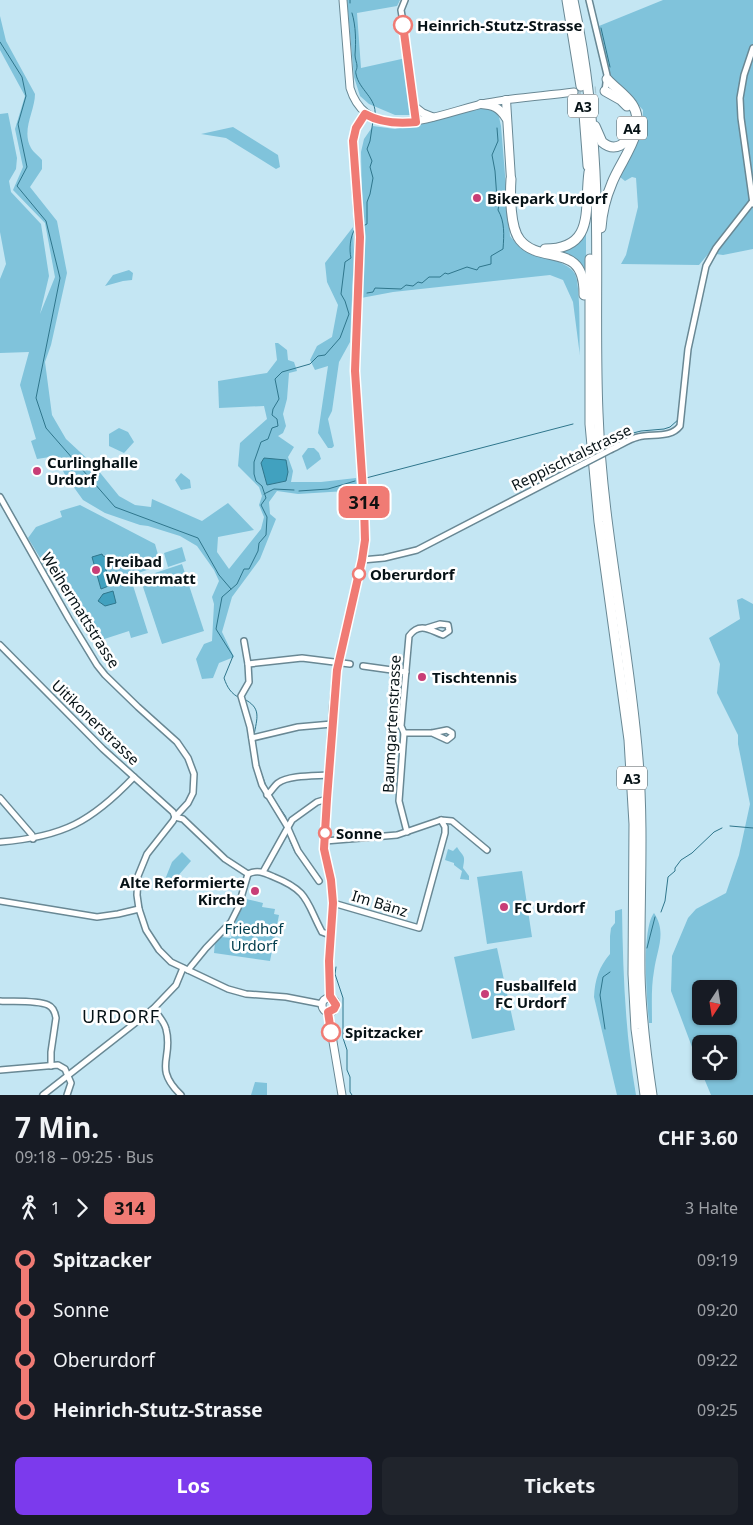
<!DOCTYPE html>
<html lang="de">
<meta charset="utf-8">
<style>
:root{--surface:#171b24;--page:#20242c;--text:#f1f3f6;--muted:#9ea1a6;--accent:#7c3aed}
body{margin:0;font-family:"Noto Sans",sans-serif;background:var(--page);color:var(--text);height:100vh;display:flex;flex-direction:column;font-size:19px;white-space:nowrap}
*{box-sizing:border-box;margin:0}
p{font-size:16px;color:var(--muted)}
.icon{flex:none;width:28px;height:28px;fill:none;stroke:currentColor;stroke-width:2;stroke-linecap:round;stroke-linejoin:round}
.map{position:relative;height:1095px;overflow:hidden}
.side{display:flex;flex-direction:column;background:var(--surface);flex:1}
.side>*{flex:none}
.badge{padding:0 10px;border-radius:8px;font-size:18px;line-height:32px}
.needle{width:32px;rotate:192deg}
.tools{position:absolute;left:692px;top:980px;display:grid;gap:10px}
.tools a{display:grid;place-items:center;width:45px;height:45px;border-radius:8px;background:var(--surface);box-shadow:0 1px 4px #0004;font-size:25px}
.map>.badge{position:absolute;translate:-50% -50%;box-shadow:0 0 0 2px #fff}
.legs{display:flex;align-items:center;gap:8px;height:55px;padding:0 15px;font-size:16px}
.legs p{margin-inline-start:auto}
.summary{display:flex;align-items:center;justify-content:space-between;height:85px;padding:0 15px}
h1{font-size:28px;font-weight:700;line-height:38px}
.primary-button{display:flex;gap:10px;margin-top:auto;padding:10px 15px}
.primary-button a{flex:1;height:58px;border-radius:8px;background:var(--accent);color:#fff;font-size:20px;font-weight:700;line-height:58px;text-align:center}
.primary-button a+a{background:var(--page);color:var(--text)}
ul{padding:0 15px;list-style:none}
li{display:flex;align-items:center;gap:18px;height:50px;font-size:19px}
li i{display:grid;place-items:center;width:8px;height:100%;margin:0 6px;background:currentColor}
li i::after{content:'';width:12px;height:12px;margin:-6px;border:4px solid;border-radius:50%;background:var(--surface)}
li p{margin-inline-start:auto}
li:first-child i{background:linear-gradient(#0000 50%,currentColor 0)}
li:last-child i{background:linear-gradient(currentColor 50%,#0000 0)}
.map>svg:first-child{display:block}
.green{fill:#80c3db;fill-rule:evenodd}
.water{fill:#41a1bf;stroke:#2f768c}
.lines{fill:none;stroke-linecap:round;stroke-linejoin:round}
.stream{stroke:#2f768c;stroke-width:1}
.secondary-tunnel{stroke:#a8c6d2;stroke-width:7;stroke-dasharray:7 3.5;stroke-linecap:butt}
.street-casing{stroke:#698894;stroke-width:8}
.secondary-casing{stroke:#698894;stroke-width:9}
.primary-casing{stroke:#698894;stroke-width:10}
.highway-casing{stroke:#698894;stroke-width:11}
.street{stroke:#fff;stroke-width:5}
.secondary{stroke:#fff;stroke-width:7}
.primary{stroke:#fff;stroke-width:8}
.highway{stroke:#fff;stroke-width:9}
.street-bridge-casing{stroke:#698894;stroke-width:8;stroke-linecap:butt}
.street-bridge{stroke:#fff;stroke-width:5}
.line-1-casing{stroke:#fff;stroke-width:11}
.line-1{stroke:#f07b74;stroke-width:8}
.stop-1-dot{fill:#fff;stroke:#f07b74;stroke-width:2.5}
.poi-dot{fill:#c83e77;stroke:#fff;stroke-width:2}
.labels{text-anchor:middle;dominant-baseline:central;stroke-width:5;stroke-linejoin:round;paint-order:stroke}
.shield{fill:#fff;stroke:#51595c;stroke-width:1}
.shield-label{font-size:14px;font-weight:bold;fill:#061216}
.stop-label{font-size:15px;font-weight:bold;fill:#061216;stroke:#fff;text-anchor:start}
.poi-label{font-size:15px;font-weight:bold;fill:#061216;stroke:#fff;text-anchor:start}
.street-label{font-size:15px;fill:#061216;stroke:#fff}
.park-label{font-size:15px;fill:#013d4d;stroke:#fff}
.quarter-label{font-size:18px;letter-spacing:1px;fill:#061216;stroke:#fff}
</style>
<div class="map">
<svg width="753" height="1095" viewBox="0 0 753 1095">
<rect width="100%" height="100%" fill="#c4e6f3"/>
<g class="green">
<path d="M347 0H400L397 6 357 13 361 68 406 58 411 115H395L369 104 360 96 354 77Z"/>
<path d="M663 0H753V249L723 255 709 253 699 265 621 264 626 255 638 207 636 178 632 177 625 181 620 177 643 130V110L629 95 614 83 609 70 599 26Z"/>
<path d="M0 16 6 41 35 94C35 111 21 130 31 148 33 152 39 156 42 160V169L30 187 57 221 67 273 51 345 45 362 52 415 66 439 93 464 119 496 135 505 151 507 152 499 202 521 228 503 254 530 218 537 217 552 229 569 261 529 264 517 259 505 262 496 259 487 238 466 240 443 267 419 264 406 219 408 218 381 267 373 277 360 275 343H278L287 350 288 360 294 362 297 371 289 373 287 399 283 414 286 426 283 433 278 436 294 447 288 457 293 471 291 482H321L356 478 357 491 356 510 340 511V504L345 502 346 491 298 494 277 491 269 502 270 514 276 519 260 559 232 597 222 632 234 657 219 663 213 678 202 679 196 659 204 644 212 641 214 604 212 597 219 581 214 570 197 546 180 536 148 526 140 525 105 513 83 500 65 475 56 456 37 459 31 441 36 439 20 385 29 352 0 353V279L6 264 0 232V114L8 113 17 158 16 169 9 181 11 192 41 224 49 276 40 314 55 277 45 223 13 190 23 167 15 129 25 96 0 50Z"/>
<path d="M484 107 493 108 499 117 501 126 510 236C523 253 529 253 549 258 557 261 571 266 575 274 581 287 579 340 580 356L573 302 563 280 550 275 393 292 361 298 363 260 361 152 364 139 373 126 395 129 423 124Z"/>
<path d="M233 127 278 155 280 167 276 169 226 138 201 134Z"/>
<path d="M353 227 354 252 350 342 339 362 332 411 328 419 334 446 332 448H328L318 433 328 366 315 370 310 360 317 346 332 337 338 305 327 282 325 263Z"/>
<path d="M586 233V272L569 256 557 250C571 249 577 244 586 233Z"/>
<path d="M129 270 133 273 132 280 123 281 105 286 113 275Z"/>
<path d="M119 428 128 432 134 442 124 453 109 446V434Z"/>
<path d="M308 448H314L319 453 321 459 307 470 302 456Z"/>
<path d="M181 473 190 480 191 488 181 490 175 480Z"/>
<path d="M80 505 155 544 161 565 130 576 148 633 131 638 129 631 92 643 28 538 36 527 62 517 60 511Z"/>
<path d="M182 547 186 561 168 567 164 553Z"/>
<path d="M182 564 204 631 162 644 140 578Z"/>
<path d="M742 598 753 604V1095H711L701 1071H729V1044H701V1071L671 991 672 956 688 918 696 909 726 893 739 855 750 804 738 744V735L717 693 720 664 709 638 740 619 737 600ZM701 989H729V1016H701Z"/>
<path d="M457 847C463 857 466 854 463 868L469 876V880L460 879 462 871 454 865V863L445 860 448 849 453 851Z"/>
<path d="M182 852 191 861 170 885 164 882 172 862Z"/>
<path d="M522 871 532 937 487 944 477 877Z"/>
<path d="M242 898 263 903 262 907 275 909 274 914 279 915 270 961 214 953 215 942 221 937 231 938Z"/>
<path d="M622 909C623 971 625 1033 636 1095H617L594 997C595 979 599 967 610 954V936L611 928 615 923V911Z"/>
<path d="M654 913C667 933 657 949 654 971 651 987 652 1006 652 1023H649C647 1000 641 930 654 913Z"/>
<path d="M497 948 515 1030 472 1039 454 957Z"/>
<path d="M255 1082 267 1083V1095H251Z"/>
</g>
<g class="water">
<path d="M264 458 286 460 288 472 286 481 267 485 261 463Z"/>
<path d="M102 554 103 556 108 558 105 567 111 585 101 589 92 557Z"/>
<path d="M113 591 116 603 105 606 98 601 103 594Z"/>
</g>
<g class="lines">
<g class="stream">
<path d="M350 0V3"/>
<path d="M352 13C356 26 356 42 355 55 355 59 357 63 357 66 357 71 355 70 356 74 359 90 377 98 375 115"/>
<path d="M601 28 610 67"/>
<path d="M0 42 22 77 26 96 18 124 27 167 17 186 46 221 60 278 36 398 46 428 115 507 198 538 219 575 231 589"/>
<path d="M363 226 367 224V202L370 194 373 178 370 167 372 161 367 149 370 141 373 121"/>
<path d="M367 293 373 292 375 288 401 289 406 285 413 286 418 282 422 283 429 277H440L445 273 448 274 467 267 477 270 479 267 491 264V256L503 249C504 235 505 222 498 210L499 204 497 199 495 171 492 155 498 141 497 128"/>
<path d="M621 436 641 431 664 429 670 427 679 419"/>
<path d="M366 478 573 424"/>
<path d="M299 491 328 489 355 481"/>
<path d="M264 494 274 489 294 490"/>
<path d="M240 698C231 694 227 687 224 678L233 656 216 629 222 597 237 584 244 569H249L258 551 259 543 266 535 267 517 261 505 266 498 262 486 256 481 254 474V462L261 442 268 439 272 428 278 426 277 419 272 415 273 409 279 399 275 379 282 372 310 364 318 356 325 355 340 338 349 314 345 301 341 294 345 262 351 258C349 250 350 236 355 229"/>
<path d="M244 699C262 708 257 718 254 735"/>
<path d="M258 764 266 786"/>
<path d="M273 798 286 817"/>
<path d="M730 826 753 828"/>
<path d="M290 841 295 852 301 860"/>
<path d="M661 912 665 901 668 877 675 871V868L681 860 692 853 714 832 722 828"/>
<path d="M647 948 655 917"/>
<path d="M336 967 335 974 343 998V1038L347 1050V1070L350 1077V1092L352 1095"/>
<path d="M605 1029 600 995 603 977 610 972"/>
</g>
<path class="secondary-tunnel" d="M574 92 596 90"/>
<defs>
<g id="street">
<path d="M405 0 401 10 402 16 416 122"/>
<path d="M589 0 607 75 605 91"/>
<path d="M753 48 744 75 740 98 741 118 753 204"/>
<path d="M612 449C621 445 629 439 638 437 652 433 670 439 680 426L688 349 706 266 716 248 752 202"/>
<path d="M0 497 69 619 97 665 105 675 138 707 177 742 188 758 194 774 193 793 188 803 175 817 173 821 147 854 138 876 137 895 139 909 146 930 159 950 171 962 228 989 246 994 286 997 322 1004"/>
<path d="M362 560 384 558 417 550 585 463"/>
<path d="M244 641 248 664 249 682 241 696 250 727 256 766 262 785 287 826 298 851 319 881"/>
<path d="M0 645 103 749 173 812 175 817"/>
<path d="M248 664 302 658 350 664"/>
<path d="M363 666 406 672"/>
<path d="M404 733H432L447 730 452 733V736L447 740 432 733"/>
<path d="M252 738 298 727 332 724"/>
<path d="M267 795C271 792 274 786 278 783 289 775 315 776 328 775"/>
<path d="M0 798 32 835 33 839"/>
<path d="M175 817 183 819 225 859 248 874"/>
<path d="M407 832 399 801 404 733 401 726 409 636C420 621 431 631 443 635L449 631 448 625 440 624 427 628"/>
<path d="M325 841 397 835 441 820 452 821 487 850"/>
<path d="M0 842C63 837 91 822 134 777"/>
<path d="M263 872 292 820 317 802 327 799"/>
<path d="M248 874C258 869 265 873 274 877 309 891 306 902 322 932L330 935"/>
<path d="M0 901 97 917 118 914 139 909"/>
<path d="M333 903 419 928 445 833V827L441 820"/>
<path d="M188 970 206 948 231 922 238 908 248 874"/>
<path d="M0 1001C13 1002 36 1000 48 1005 53 1007 55 1012 56 1018L51 1052V1066"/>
<path d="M153 1009C158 1015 164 1021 166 1029 174 1058 152 1067 181 1095"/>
<path d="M0 1070 58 1065 65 1069 71 1083 67 1095"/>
<path d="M43 1095 153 1009 176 985 183 968"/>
</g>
<g id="secondary">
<path d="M343 0 350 88C369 150 445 111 487 103 516 97 545 96 574 92"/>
<path d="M414 106 423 113 433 117"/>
<path d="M330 998 329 961 333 903 331 880 324 849 333 708 337 670 359 574 365 540 364 505 355 371 359 237 353 141 356 128 365 113"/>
<circle cx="329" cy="1005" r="7"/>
<path d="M328 1012 342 1095"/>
</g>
<g id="primary">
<path d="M506 100 511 179"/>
<path d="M481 104C493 105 499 107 506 118"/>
</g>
<g id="highway">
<path d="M567 0 581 86"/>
<path d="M573 0C587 65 594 131 596 197 598 269 595 341 598 413 602 529 629 643 638 759 644 830 639 902 640 974 641 1015 646 1055 652 1095"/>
<path d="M605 91 621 100 627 106"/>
<path d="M584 114 588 166"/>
<path d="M595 126 602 142C615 153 628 144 631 130"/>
<path d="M511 179C510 194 510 228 520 240 541 266 585 240 584 295"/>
<path d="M601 228C602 212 606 197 612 183 621 159 649 130 632 104 625 94 615 88 607 79"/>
<path d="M545 249C596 249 584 208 589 172"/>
<path d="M590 259V424L599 522 629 740 634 824 633 974 636 1029 645 1095"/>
</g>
</defs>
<use href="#street" class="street-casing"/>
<use href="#secondary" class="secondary-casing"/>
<use href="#primary" class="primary-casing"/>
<use href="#highway" class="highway-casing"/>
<use href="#street" class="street"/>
<use href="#secondary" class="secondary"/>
<use href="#primary" class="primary"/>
<use href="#highway" class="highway"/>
<defs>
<path id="street-bridge" d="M585 463 612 449"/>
</defs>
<use href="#street-bridge" class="street-bridge-casing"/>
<use href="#street-bridge" class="street-bridge"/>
</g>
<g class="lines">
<defs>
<path id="line-1" d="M331 1032 328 1012 334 1009 336 1005 330 996 329 961 333 903 331 880 324 849 327 799 337 670 362 560 365 540 364 505 355 371 360 237 353 141 356 128 365 114C381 123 398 124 416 122L403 25"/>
</defs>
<use href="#line-1" class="line-1-casing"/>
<use href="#line-1" class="line-1"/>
</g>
<g class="stop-1-dot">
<circle cx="403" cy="25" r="9"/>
<circle cx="359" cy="574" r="6"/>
<circle cx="325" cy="833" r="6"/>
<circle cx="331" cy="1032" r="9"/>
</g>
<g class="poi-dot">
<circle cx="477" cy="198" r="5"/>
<circle cx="37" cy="471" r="5"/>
<circle cx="96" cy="570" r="5"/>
<circle cx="422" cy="677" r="5"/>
<circle cx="255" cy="891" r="5"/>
<circle cx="504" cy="907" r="5"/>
<circle cx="485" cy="994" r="5"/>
</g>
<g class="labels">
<g class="shield">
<rect x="568" y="94.5" width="30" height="23" rx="4"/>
<rect x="617" y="116.5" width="30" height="23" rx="4"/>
<rect x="617" y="766.5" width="30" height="23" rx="4"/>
</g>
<g class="shield-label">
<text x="583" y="106">A3</text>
<text x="632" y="128">A4</text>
<text x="632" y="778">A3</text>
</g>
<g class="stop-label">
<text x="417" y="25">Heinrich-Stutz-Strasse</text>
<text x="370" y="574">Oberurdorf</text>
<text x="336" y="833">Sonne</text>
<text x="345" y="1032">Spitzacker</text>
</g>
<g class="poi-label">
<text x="487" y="198">Bikepark Urdorf</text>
<text x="47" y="462">Curlinghalle<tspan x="47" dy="17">Urdorf</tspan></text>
<text x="106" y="561">Freibad<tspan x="106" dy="17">Weihermatt</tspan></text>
<text x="432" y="677">Tischtennis</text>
<text x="245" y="882" text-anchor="end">Alte Reformierte<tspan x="245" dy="17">Kirche</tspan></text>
<text x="514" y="907">FC Urdorf</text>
<text x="495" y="985">Fusballfeld<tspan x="495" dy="17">FC Urdorf</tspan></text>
</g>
<g class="street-label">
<text transform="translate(571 457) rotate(-26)">Reppischtalstrasse</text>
<text transform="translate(81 610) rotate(58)">Weihermattstrasse</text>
<text transform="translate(96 722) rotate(44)">Uitikonerstrasse</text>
<text transform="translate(391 724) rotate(-87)">Baumgartenstrasse</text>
<text transform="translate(380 903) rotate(17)">Im Bänz</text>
</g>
<g class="park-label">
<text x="254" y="928">Friedhof<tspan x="254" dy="17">Urdorf</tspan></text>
</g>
<g class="quarter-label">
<text x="121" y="1016">URDORF</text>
</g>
</g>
</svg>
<div class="tools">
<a><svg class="needle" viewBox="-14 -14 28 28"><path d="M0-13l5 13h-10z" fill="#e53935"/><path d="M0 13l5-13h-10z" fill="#9ea1a6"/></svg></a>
<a><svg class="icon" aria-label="locate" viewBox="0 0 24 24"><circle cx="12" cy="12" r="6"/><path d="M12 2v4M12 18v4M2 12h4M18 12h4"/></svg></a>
</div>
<b class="badge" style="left:364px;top:502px;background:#f07b74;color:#111">314</b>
</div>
<section class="side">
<div class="summary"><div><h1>7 Min.</h1><p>09:18 – 09:25 · Bus</p></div><b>CHF 3.60</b></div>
<div class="legs"><svg class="icon" aria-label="walk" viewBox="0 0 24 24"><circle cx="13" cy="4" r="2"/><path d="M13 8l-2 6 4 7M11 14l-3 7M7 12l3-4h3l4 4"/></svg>1<svg class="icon" aria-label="forward" viewBox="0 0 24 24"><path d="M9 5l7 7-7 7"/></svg><b class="badge" style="background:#f07b74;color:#111">314</b><p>3 Halte</p></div>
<ul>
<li><i style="color:#f07b74"></i><b>Spitzacker</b><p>09:19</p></li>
<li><i style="color:#f07b74"></i><span>Sonne</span><p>09:20</p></li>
<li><i style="color:#f07b74"></i><span>Oberurdorf</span><p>09:22</p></li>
<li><i style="color:#f07b74"></i><b>Heinrich-Stutz-Strasse</b><p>09:25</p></li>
</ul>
<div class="primary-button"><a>Los</a><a>Tickets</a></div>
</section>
